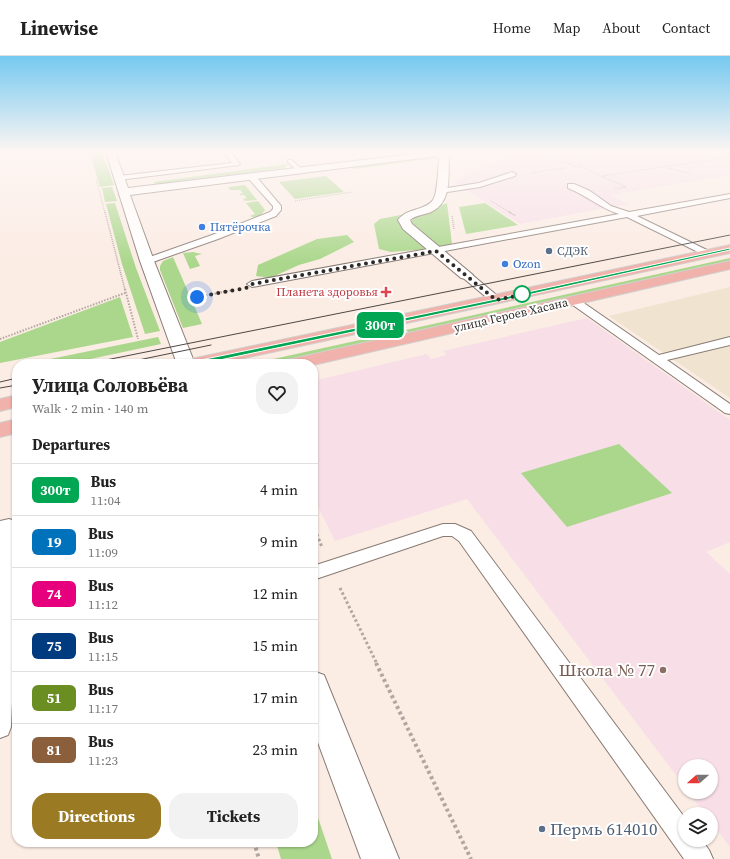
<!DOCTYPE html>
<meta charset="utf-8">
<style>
:root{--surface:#fff;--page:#f2f2f2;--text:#222;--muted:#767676;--line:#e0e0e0;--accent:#9b7a24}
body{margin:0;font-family:"Source Serif 4",serif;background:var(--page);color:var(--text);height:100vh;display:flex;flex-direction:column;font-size:15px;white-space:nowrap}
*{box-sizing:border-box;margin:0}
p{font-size:13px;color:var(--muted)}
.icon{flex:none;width:22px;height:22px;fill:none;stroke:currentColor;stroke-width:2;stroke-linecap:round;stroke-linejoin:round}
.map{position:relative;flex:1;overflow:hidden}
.panel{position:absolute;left:12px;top:303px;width:306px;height:488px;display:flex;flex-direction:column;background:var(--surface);border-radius:16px;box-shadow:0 1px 3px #0004}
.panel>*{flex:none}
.badge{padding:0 8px;border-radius:6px;font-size:14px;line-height:26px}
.needle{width:26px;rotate:249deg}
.tools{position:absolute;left:678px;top:703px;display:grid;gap:8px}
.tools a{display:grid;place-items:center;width:40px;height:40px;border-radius:50%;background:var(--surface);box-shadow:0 1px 3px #0004;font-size:20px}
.you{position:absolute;width:20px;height:20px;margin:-10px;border:3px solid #fff;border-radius:50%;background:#1a73e8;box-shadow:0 0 0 6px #1a73e833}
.map>.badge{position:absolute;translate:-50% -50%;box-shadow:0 0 0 2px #fff}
h2{padding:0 20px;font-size:15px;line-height:36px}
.round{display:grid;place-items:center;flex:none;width:42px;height:42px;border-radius:16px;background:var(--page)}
.overview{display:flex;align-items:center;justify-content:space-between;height:68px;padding:0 20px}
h1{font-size:19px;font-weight:700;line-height:30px}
.button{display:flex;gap:8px;margin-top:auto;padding:8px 20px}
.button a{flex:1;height:46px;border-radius:16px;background:var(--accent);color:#fff;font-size:16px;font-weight:700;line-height:46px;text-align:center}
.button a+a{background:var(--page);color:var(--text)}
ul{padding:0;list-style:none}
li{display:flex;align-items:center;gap:12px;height:52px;padding:0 20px;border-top:1px solid var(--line)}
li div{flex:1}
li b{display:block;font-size:15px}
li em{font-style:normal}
li .badge{min-width:44px;font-weight:700;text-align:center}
header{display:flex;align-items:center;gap:24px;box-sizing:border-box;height:56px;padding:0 20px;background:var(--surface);border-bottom:1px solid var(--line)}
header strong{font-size:19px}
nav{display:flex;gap:22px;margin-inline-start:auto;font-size:14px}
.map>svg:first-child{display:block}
.education{fill:#f7dee7}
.medical{fill:#f0e4d0}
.green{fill:#aad78b}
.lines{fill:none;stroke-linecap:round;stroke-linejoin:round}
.service-casing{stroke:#887b74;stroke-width:2}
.minor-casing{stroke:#887b74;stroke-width:2}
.primary-casing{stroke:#d1d0cf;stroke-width:2}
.path-far4{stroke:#b1a6a0;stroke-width:1;stroke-dasharray:1 1;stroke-linecap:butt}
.path-far3{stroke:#b1a6a0;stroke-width:1.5;stroke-dasharray:1 1;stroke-linecap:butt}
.path-far2{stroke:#b1a6a0;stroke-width:2;stroke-dasharray:1.5 1.5;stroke-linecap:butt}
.path-far1{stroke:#b1a6a0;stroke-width:3;stroke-dasharray:2.5 2.5;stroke-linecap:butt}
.path{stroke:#b1a6a0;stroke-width:4;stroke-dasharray:3 3;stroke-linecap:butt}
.service{fill:#fff;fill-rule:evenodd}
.minor{fill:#fff;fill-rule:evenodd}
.primary{fill:#f0b2aa;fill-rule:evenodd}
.tram{stroke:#4e4844;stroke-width:1}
.line{fill:#00a651;stroke:#fff}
.walk{stroke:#2f2a27;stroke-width:4;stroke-dasharray:0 7.2}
.shop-dot{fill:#3f7fe0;stroke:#fff;stroke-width:1.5}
.service-dot{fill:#5c6f8a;stroke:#fff;stroke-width:1.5}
.health-dot{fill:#e0444e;stroke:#fff;stroke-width:1.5}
.stop-dot{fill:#fff;stroke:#00a651;stroke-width:2}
.education-dot{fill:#8d6e63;stroke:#fff;stroke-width:1.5}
.labels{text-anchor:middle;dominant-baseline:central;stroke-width:4;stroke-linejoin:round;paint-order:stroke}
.far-shop-label{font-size:12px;fill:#366cbe;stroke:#fff;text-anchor:start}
.far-service-label{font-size:12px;fill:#4e5e75;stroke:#fff;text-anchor:start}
.far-health-label{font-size:12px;fill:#be3a42;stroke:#fff;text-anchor:end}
.far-street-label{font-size:12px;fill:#2f2a27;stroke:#fff}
.near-education-label{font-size:17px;fill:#785e54;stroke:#fff;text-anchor:end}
.near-service-label{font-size:17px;fill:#4e5e75;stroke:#fff;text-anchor:start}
</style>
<header>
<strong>Linewise</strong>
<nav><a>Home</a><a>Map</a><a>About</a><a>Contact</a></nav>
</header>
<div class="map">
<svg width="730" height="803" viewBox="0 0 730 803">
<rect width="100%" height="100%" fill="#fbece4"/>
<g class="education">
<path d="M530 96H730V119L611 139 628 148 520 168 454 126 513 99Z"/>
<path d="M587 262 730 364V486L706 496 730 518V791L711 766V758H705L688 736H711V710H685V731L467 443 335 485 313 441V325L427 298 431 303 446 299 443 295Z"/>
</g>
<path class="medical" d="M730 231V342L609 260Z"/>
<g class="green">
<path d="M90 96H102L114 129 100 131Z"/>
<path d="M432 100 438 102 355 113 350 109Z"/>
<path d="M287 108 288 109 284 112 171 126 166 129 155 130 154 126Z"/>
<path d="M326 120 344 136 295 143 279 126Z"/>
<path d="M245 129 257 144 245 145 243 143 247 142 244 139H240V138L243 137 240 134H230L228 131Z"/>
<path d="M112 131 117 145 105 146 102 132Z"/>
<path d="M258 145 265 154 261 159 255 162 250 160 255 158 246 147Z"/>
<path d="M115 147 136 212 160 275 145 278 122 208 106 148Z"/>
<path d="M447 147 452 188 435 191 409 168 416 160Z"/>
<path d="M485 147 518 169 466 178 459 151Z"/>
<path d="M406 158 402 167 429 193 391 196 379 193 374 168 380 163Z"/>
<path d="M347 179 354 186 320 203 299 209 270 222 256 220 258 209 317 183Z"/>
<path d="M193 196 202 198 195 200 200 210 190 213 183 197Z"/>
<path d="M173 201 202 268 183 272 160 214V210L163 205Z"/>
<path d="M730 202V205L409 277 406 274Z"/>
<path d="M120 241 133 281 0 307V286Z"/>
<path d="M387 278 390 281 269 308H251Z"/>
<path d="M158 281 161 288 67 308H26Z"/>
<path d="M619 388 672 437 567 471 521 417Z"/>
<path d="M313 747 332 803H281L276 786H313Z"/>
</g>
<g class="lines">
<defs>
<g id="service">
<path d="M224 96H230L240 108 239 109 119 124 115 122 119 120 232 107Z"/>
<path d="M288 104H292L301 113V115H297L288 106Z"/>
<path d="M512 116 516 118 515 120 480 131 441 137 437 135 441 133 479 127Z"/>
<path d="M248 118H254L281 150V154L276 160 218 183 150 207H144L142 205 144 203 212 179 270 156 273 153V150L248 122Z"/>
<path d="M568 128H574L590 135 611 150 629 156 730 138V142L637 160 711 196 713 198 711 200 708 201 627 161 252 231 247 228 252 225 619 158C600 152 586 139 568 132Z"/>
<path d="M466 216 470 217 500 242 501 244 500 246H492L462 221 461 219 462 217Z"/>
<path d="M574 242 578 243 659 299 730 281V289L667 304 730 348V358L725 357 570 247 569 245 570 243Z"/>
<path d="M9 463 15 465 17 468 13 604 17 602V622L13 623 11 671 8 679 0 682V465Z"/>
<path d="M443 468H455L471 475 685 762V784H702L709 794 713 803H684L459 485 452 480H443L313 524V510Z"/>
</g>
<g id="minor">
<path d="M106 96H115L128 132 430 96H454L453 98 447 99 449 102C448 122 452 146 431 156 424 159 416 159 410 164L412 168 473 219 471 222 466 223 461 222 403 173 398 164C406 152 425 155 433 144 438 137 438 112 439 103L437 100 130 139 154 205 195 308H177L140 205Z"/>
<path d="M313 615 324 619 399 803H361L313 673Z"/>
</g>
<g id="primary">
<path d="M730 189V197L217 308H182L185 304 191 303Z"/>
<path d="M730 205V213L313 309 283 308 286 304 292 303Z"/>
<path d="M17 339V351L0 355V343Z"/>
<path d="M17 363V377L0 381V367Z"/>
</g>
</defs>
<use href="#service" class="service-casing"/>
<use href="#minor" class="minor-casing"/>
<use href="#primary" class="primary-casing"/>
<g class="path-far4">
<path d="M88 96 90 103"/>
<path d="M722 97 730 100"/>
<path d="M541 100 576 110"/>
<path d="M579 110V99L603 96"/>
<path d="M575 111 579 110 626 131 615 133"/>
<path d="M667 112 690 117"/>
<path d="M531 117 564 112"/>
<path d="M603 120 730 101"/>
<path d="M96 123 105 157"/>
<path d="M295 145 352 136"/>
<path d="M491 145 511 157"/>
</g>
<g class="path-far3">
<path d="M105 156 125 234"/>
<path d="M509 156 516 160"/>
<path d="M452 160 454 173"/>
</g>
<g class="path-far2">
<path d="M125 233 138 283"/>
<path d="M197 241 234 234"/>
<path d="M0 283 125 237"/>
</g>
<g class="path-far1">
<path d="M313 469 322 491"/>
<path d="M340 532 377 608"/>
</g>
<g class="path">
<path d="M376 607 471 803"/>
<path d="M254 786 259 803"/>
</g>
<use href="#service" class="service"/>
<use href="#minor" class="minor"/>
<use href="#primary" class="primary"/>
<g class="tram">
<path d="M86 308 730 179"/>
<path d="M119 308 211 289"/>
<path d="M0 326 17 322"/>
<path d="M0 332 17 329"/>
</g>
</g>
<linearGradient id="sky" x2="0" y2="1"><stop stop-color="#75c9f0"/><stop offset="0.46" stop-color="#fdf6f3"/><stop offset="1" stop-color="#fdf6f3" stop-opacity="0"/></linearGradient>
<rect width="730" height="208" fill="url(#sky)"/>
<path class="line" d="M730 192V194L496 246 191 310 188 308 191 306 496 243Z"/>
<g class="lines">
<path class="walk" d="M197 241 246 232 252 228 436 195 496 244 526 238H522"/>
</g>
<g class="shop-dot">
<circle cx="202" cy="171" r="4"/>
<circle cx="505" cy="208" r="4"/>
</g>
<g class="service-dot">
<circle cx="549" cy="195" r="4"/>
<circle cx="542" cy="773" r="4"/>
</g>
<path class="health-dot" d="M384 230h4v4h4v4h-4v4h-4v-4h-4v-4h4z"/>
<circle class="stop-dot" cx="522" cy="238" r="8"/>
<circle class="education-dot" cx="663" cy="614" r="4"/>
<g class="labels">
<g class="far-shop-label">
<text x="210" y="171">Пятёрочка</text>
<text x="513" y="208">Ozon</text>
</g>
<g class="far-service-label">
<text x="557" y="195">СДЭК</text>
</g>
<g class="far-health-label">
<text x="378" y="236">Планета здоровья</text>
</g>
<g class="far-street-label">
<text transform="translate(511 259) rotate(-13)">улица Героев Хасана</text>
</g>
<g class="near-education-label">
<text x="655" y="614">Школа № 77</text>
</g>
<g class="near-service-label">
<text x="550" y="773">Пермь 614010</text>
</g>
</g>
</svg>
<div class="tools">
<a><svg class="needle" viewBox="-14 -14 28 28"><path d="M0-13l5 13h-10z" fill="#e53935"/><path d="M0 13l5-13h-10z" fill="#767676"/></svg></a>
<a><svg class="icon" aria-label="layers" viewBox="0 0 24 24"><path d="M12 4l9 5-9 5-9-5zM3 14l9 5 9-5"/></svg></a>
</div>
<div class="you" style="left:197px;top:241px"></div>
<b class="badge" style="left:380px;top:269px;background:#00a651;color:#fff">300т</b>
<section class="panel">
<div class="overview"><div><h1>Улица Соловьёва</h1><p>Walk · 2 min · 140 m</p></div><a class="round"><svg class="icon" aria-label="heart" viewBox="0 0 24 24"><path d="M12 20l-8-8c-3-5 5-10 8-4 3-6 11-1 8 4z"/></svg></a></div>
<h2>Departures</h2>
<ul>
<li><span class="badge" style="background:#00a651;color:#fff">300т</span><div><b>Bus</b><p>11:04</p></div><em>4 min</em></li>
<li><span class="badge" style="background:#0072bc;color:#fff">19</span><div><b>Bus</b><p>11:09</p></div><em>9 min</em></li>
<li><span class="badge" style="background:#e6007e;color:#fff">74</span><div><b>Bus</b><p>11:12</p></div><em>12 min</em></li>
<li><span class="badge" style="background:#003b80;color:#fff">75</span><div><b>Bus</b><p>11:15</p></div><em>15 min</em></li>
<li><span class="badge" style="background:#6b8e23;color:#fff">51</span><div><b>Bus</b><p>11:17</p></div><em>17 min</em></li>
<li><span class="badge" style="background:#8b5e3c;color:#fff">81</span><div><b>Bus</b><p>11:23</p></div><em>23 min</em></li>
</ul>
<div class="button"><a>Directions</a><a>Tickets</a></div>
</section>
</div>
